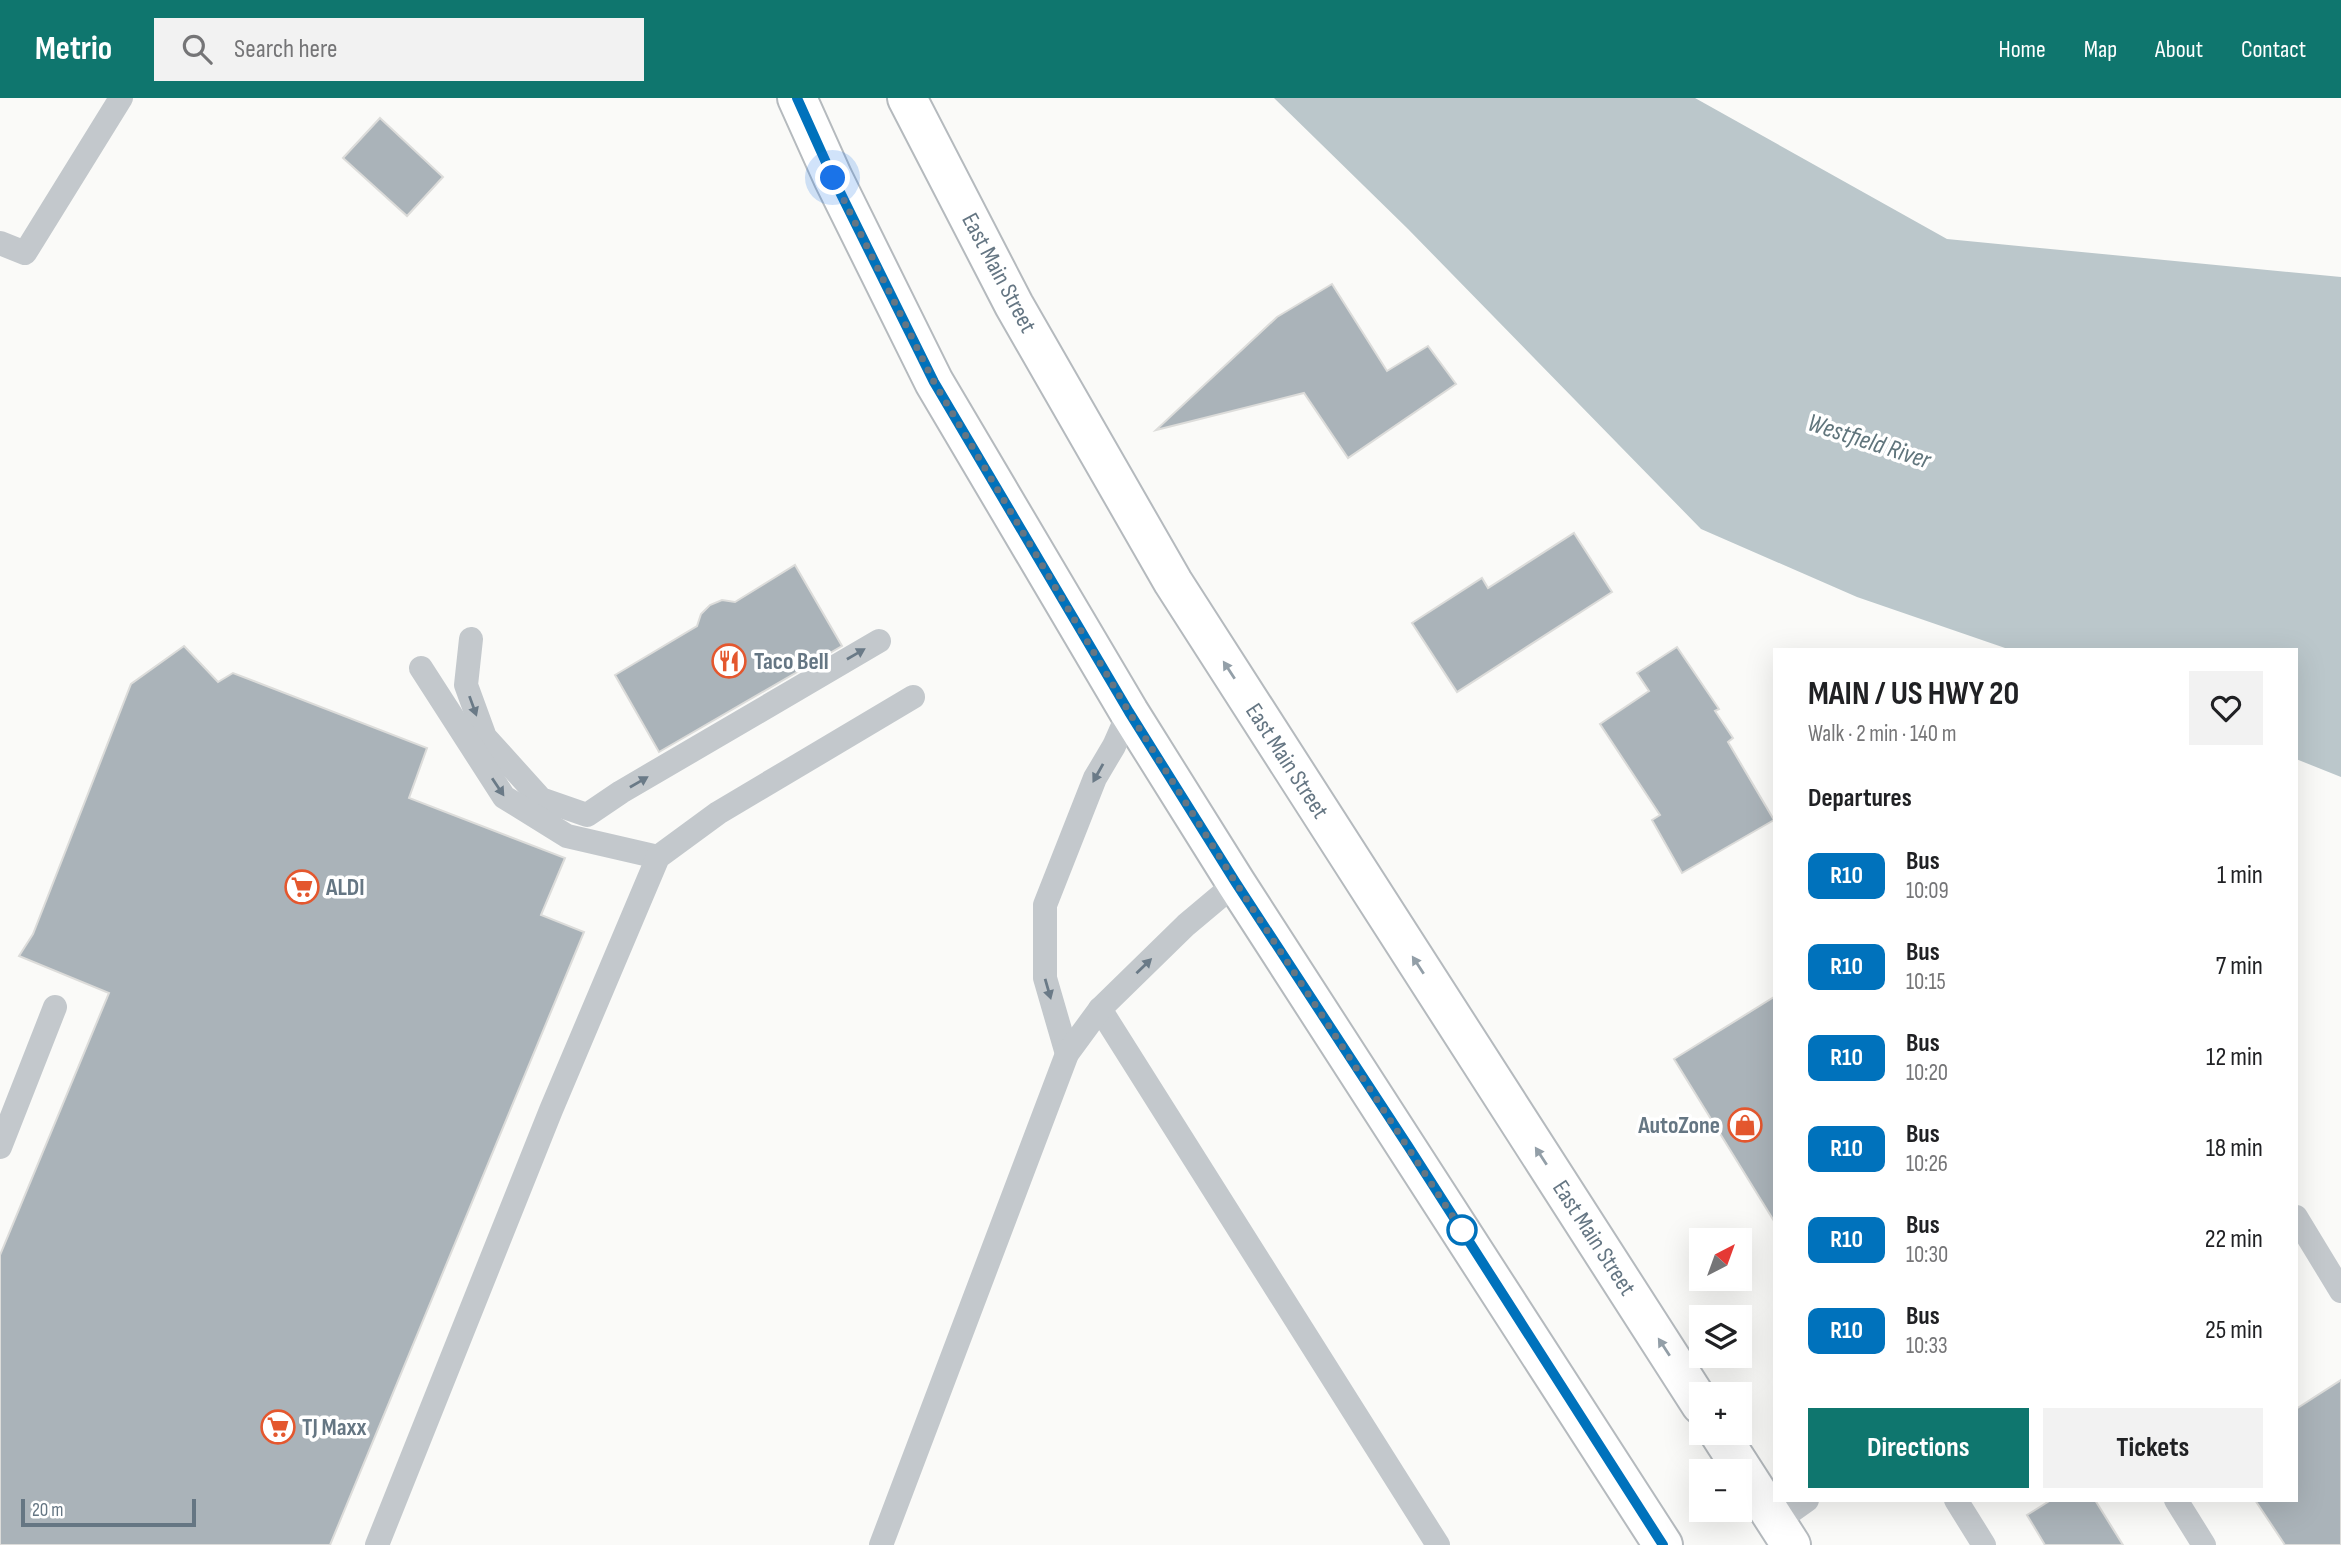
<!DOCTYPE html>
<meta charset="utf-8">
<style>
:root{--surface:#fff;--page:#f2f2f2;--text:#202124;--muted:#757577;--accent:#0f766e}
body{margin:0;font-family:"Sofia Sans Condensed",sans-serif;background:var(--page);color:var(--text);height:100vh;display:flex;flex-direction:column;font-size:26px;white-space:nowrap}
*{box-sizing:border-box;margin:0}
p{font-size:23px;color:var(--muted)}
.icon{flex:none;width:38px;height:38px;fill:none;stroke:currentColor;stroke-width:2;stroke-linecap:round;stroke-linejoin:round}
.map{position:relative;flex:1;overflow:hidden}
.drawer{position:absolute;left:1773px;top:550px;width:525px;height:854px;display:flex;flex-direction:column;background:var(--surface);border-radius:0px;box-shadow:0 7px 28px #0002}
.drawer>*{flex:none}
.badge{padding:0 14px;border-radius:10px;font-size:24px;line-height:46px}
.needle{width:46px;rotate:41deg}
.controls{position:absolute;left:1689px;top:1130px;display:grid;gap:14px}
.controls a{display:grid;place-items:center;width:63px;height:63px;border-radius:0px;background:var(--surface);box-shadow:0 7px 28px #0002;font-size:35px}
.scale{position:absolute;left:21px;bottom:18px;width:175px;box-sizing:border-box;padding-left:7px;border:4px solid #657683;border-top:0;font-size:19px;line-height:24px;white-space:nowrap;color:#657683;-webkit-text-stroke:5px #fff;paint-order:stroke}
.you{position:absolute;width:35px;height:35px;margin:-18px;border:5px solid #fff;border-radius:50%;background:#1a73e8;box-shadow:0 0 0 10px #1a73e833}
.map>.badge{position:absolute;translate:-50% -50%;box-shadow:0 0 0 4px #fff}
h2{padding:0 35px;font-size:26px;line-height:63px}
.round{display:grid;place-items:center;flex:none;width:74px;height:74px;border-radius:0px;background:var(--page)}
.head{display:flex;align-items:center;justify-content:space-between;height:119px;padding:0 35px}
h1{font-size:33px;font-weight:700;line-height:52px}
.primary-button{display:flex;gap:14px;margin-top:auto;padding:14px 35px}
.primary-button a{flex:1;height:80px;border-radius:0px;background:var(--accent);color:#fff;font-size:28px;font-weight:700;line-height:80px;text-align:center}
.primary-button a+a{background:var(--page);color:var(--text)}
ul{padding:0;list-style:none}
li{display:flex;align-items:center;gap:21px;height:91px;padding:0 35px}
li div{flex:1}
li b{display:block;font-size:26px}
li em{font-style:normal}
li .badge{min-width:77px;font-weight:700;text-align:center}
header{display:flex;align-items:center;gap:42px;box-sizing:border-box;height:98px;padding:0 35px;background:var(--accent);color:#fff}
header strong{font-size:33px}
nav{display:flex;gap:38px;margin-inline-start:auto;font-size:24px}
.search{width:490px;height:63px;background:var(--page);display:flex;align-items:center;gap:18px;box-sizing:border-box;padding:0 24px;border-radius:0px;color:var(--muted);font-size:26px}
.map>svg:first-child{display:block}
.water{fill:#bbc7cb}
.building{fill:#aab3b9;stroke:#dcdcda;stroke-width:2}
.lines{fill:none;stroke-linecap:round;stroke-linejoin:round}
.primary-casing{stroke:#b5babe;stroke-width:42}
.service{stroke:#c3c8cc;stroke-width:24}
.primary{stroke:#fff;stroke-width:38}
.oneway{fill:#6a7a87}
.oneway2{fill:#939fa8}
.line-casing{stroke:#fff;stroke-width:16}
.line{stroke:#0072bc;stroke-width:10}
.walk{stroke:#657683;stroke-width:7;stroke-dasharray:0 12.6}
.stop-dot{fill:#fff;stroke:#0072bc;stroke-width:3.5}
.labels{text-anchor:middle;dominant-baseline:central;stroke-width:7;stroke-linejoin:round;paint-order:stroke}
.street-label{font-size:24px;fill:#657683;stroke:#fff}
.poi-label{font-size:24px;font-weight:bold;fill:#657683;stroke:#fff;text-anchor:start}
.water-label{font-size:26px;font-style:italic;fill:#60757c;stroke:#fff}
</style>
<header>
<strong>Metrio</strong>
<div class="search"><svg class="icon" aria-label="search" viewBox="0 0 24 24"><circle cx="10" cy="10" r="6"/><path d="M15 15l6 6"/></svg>Search here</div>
<nav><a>Home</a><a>Map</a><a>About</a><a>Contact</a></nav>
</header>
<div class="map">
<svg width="2341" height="1447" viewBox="0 0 2341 1447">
<rect width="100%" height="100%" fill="#fafaf8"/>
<path class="water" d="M1274 0H1695L1947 141 2341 179V679L2296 661V551H2008L1857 499 1701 431 1408 131Z"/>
<g class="building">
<path d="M380 20 443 79 407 118 343 60Z"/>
<path d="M1332 186 1387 273 1428 248 1456 286 1348 360 1304 295 1156 332 1277 219Z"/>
<path d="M1574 435 1612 494 1457 594 1412 525 1482 480 1488 490Z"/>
<path d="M795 467 842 548 659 654 615 577 697 528 701 516 710 507 722 502 735 504Z"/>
<path d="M184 548 218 584 233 575 427 650 409 700 565 760 541 817 584 834 330 1447H0V1157L109 895 19 858 33 836 131 586Z"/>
<path d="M1677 549 1719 611 1715 613 1733 640 1728 644 1774 722 1682 775 1652 722 1660 717 1600 626 1649 593 1637 575Z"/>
<path d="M1774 899V1123L1674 961Z"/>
<path d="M2341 1282V1447H2285L2255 1402H2296V1311Z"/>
<path d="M2051 1402H2095L2123 1447H2045L2027 1417Z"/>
</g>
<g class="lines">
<defs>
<g id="primary">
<path d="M797 0 833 80 934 284 1129 614 1236 785 1663 1447"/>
<path d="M907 0 1014 207 1173 484 1701 1307"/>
<path d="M1719 1335 1791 1447"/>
</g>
</defs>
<use href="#primary" class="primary-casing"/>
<g class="service">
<path d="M0 145 25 155 121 0"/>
<path d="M471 541 466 587 485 639 541 701 587 717 621 694 879 543"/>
<path d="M421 570 504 699 567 738 658 759"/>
<path d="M1100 911 1438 1447"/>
<path d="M1067 956 1045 880V807L1095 680 1114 648 1129 614"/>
<path d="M0 1049 55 909"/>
<path d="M2296 1119 2341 1193"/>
<path d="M1956 1402 1984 1447"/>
<path d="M2176 1402 2204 1447"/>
<path d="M1776 1424 1807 1402"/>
<path d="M377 1447 551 1012 658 759 718 715 913 599"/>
<path d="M881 1447 1067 956 1100 911 1186 827 1236 785"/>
</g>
<use href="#primary" class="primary"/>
</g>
<defs><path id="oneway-solid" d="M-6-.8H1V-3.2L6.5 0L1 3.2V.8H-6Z" transform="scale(1.75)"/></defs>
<g class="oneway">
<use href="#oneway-solid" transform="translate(856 556) rotate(-30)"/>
<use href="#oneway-solid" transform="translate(473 608) rotate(70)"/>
<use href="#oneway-solid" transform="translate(1098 675) rotate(119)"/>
<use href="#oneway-solid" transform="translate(639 684) rotate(-30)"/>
<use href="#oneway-solid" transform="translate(498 689) rotate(56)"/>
<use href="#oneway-solid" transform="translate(1144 868) rotate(-44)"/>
<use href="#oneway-solid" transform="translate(1048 891) rotate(74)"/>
</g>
<g class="oneway2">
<use href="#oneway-solid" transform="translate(1229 572) rotate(-123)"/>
<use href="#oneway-solid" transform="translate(1418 867) rotate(-123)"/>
<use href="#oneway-solid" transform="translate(1541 1058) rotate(-123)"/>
<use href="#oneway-solid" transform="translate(1664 1249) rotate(-123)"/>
</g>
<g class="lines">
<defs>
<path id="line" d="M797 0 833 80 934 284 1129 614 1236 785 1408 1048 1663 1447"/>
</defs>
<use href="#line" class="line-casing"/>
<use href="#line" class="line"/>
<path class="walk" d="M833 80 934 284 1129 614 1236 785 1468 1142 1462 1132"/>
</g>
<defs>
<symbol id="restaurant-ring" viewBox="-11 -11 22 22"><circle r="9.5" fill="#fff" stroke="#e4572e" stroke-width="1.5"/><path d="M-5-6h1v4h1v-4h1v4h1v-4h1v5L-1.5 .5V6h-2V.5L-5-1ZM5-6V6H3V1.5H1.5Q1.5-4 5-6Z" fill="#e4572e"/></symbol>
<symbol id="supermarket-ring" viewBox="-11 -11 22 22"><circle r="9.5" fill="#fff" stroke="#e4572e" stroke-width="1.5"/><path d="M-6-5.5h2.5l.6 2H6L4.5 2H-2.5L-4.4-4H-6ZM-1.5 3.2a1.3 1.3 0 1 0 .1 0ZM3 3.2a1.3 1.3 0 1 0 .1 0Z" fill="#e4572e"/></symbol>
<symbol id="shop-ring" viewBox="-11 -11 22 22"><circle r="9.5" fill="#fff" stroke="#e4572e" stroke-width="1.5"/><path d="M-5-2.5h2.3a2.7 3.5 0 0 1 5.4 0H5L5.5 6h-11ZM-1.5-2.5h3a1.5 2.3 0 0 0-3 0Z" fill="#e4572e"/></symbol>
</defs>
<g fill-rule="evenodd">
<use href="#restaurant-ring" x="710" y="544" width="38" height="38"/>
<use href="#supermarket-ring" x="283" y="770" width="38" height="38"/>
<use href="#shop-ring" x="1726" y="1008" width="38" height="38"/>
<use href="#supermarket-ring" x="259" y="1310" width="38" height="38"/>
</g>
<circle class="stop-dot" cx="1462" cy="1132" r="14"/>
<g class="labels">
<g class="street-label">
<text transform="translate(999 175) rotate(62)">East Main Street</text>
<text transform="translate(1287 663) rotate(57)">East Main Street</text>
<text transform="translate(1594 1140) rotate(57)">East Main Street</text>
</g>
<g class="poi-label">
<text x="754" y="563">Taco Bell</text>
<text x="326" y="789">ALDI</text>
<text x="1720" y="1027" text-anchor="end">AutoZone</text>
<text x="302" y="1329">TJ Maxx</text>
</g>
<g class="water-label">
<text transform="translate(1869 344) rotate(18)">Westfield River</text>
</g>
</g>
</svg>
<div class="controls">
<a><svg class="needle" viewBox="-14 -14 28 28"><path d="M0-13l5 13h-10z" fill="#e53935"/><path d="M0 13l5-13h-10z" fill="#757577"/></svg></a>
<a><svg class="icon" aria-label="layers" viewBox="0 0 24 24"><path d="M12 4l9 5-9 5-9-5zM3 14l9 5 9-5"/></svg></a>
<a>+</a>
<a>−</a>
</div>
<div class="scale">20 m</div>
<div class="you" style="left:833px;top:80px"></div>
<section class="drawer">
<div class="head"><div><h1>MAIN / US HWY 20</h1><p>Walk · 2 min · 140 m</p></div><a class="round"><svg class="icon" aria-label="heart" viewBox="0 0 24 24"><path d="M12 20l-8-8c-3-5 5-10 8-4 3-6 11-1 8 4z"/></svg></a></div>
<h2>Departures</h2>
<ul>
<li><span class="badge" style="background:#0072bc;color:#fff">R10</span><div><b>Bus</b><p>10:09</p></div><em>1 min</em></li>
<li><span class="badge" style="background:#0072bc;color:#fff">R10</span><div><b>Bus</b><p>10:15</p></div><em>7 min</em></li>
<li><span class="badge" style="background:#0072bc;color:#fff">R10</span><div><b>Bus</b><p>10:20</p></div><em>12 min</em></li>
<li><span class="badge" style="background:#0072bc;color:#fff">R10</span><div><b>Bus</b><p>10:26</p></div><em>18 min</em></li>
<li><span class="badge" style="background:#0072bc;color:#fff">R10</span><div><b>Bus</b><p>10:30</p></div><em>22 min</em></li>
<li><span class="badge" style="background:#0072bc;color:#fff">R10</span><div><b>Bus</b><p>10:33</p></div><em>25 min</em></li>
</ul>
<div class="primary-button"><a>Directions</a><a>Tickets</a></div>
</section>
</div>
